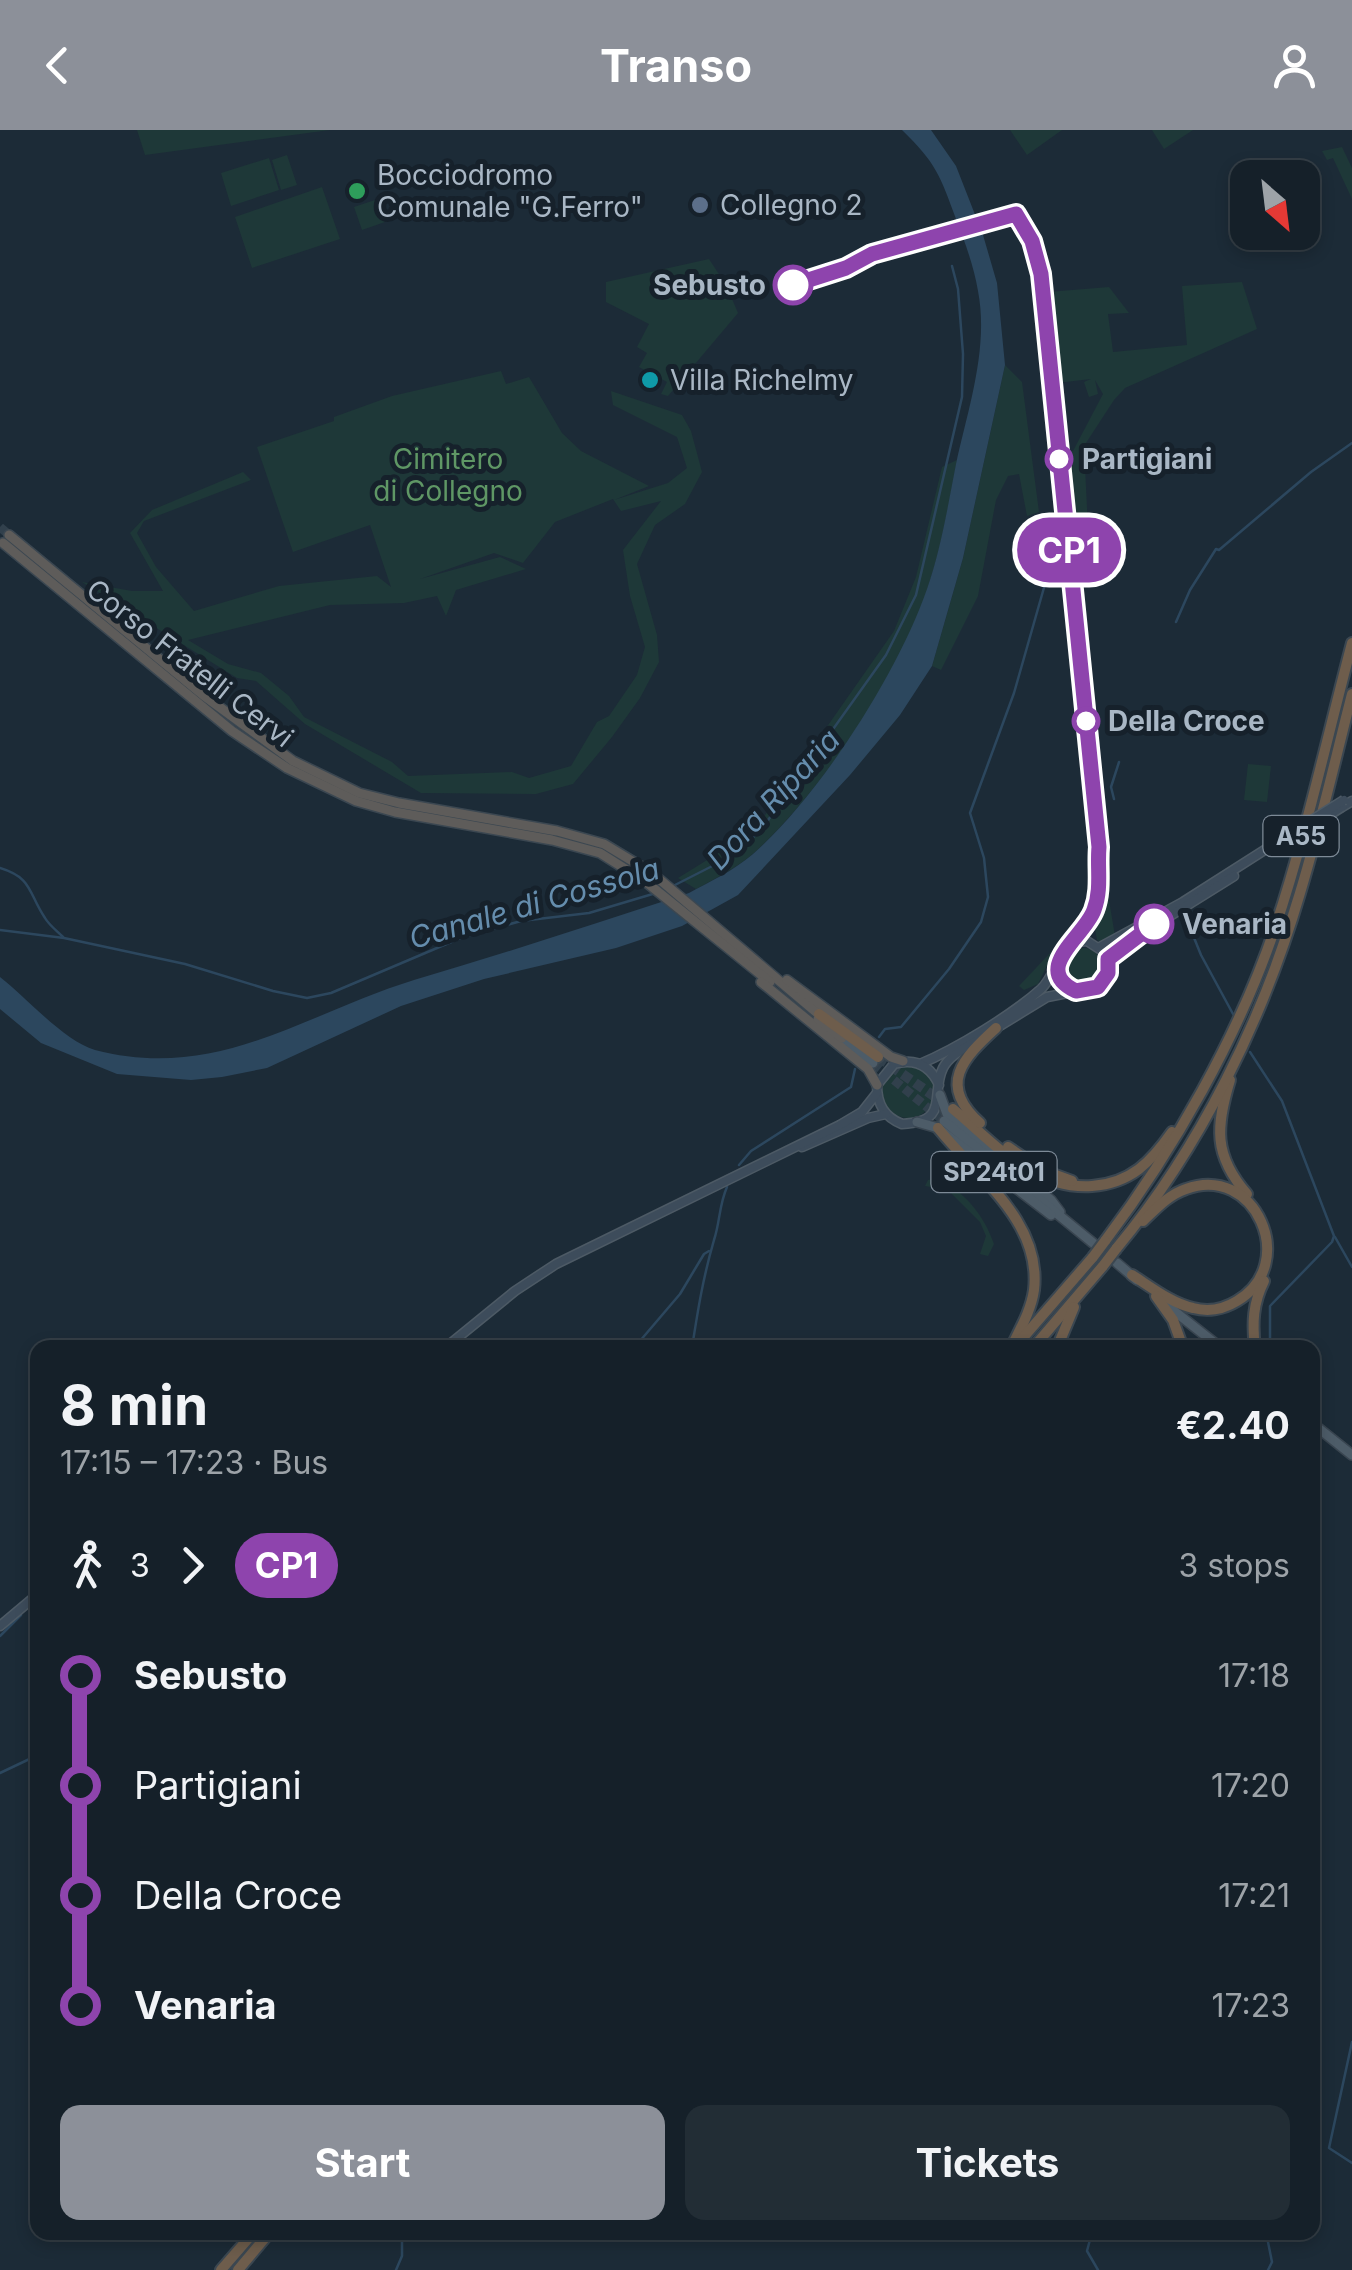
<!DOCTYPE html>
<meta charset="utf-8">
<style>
:root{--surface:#152029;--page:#222d35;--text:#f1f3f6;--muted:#9da3a8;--line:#343e46;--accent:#8c9099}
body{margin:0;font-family:Inter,sans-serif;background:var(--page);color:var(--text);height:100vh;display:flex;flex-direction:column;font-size:38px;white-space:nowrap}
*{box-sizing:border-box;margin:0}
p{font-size:32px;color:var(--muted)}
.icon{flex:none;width:55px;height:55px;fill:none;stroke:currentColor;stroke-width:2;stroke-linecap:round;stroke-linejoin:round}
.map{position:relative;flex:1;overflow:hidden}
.drawer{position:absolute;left:30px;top:1210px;width:1290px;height:900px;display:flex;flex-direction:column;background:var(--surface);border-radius:20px;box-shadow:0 5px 15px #0003,0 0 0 2px var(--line)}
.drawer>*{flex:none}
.badge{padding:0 20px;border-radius:32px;font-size:35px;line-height:65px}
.needle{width:65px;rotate:152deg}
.controls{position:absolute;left:1230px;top:30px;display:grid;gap:20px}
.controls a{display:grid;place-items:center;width:90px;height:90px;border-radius:20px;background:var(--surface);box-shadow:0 5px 15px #0003,0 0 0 2px var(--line);font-size:50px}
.map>.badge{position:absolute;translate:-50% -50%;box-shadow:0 0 0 5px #fff}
.legs{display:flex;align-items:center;gap:15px;height:110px;padding:0 30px;font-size:32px}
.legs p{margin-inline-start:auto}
.summary{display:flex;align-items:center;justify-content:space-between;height:170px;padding:0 30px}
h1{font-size:55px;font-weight:700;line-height:75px}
.cta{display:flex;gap:20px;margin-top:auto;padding:20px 30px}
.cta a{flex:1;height:115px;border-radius:20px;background:var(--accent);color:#fff;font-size:40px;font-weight:700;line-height:115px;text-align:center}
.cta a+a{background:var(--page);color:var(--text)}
ul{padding:0 30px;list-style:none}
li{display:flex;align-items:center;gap:35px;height:110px;font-size:38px}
li i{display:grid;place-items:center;width:15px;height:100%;margin:0 12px;background:currentColor}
li i::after{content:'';width:25px;height:25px;margin:-12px;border:8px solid;border-radius:50%;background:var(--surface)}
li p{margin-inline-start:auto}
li:first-child i{background:linear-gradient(#0000 50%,currentColor 0)}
li:last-child i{background:linear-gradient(currentColor 50%,#0000 0)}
header{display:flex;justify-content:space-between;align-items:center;height:130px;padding:0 30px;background:var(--accent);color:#fff;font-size:45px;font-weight:700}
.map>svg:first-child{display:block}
.green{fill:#1e3838;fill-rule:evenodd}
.water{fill:#2c475e}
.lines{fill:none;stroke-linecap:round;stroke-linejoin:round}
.stream{stroke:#2c475e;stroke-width:2.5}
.primary-tunnel{stroke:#31404c;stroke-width:9;stroke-dasharray:9 4.5;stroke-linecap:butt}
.trunk-tunnel{stroke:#31404c;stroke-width:9;stroke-dasharray:9 4.5;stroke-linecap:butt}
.motorway-tunnel{stroke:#31404c;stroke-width:10;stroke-dasharray:10 5;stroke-linecap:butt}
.secondary-casing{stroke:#4d5a65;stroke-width:11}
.primary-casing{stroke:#394550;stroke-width:12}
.trunk-casing{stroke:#3b4751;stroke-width:12}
.motorway-casing{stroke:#3b4751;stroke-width:14}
.secondary{stroke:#3d4c5b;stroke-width:8}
.primary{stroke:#4d5c68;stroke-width:9}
.trunk{stroke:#5e5c5a;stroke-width:9}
.motorway{stroke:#6e5d4c;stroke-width:10}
.secondary-bridge-casing{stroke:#4d5a65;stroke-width:11;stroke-linecap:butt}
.motorway-bridge-casing{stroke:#3b4751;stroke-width:14;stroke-linecap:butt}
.secondary-bridge{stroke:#3d4c5b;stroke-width:8}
.motorway-bridge{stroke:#6e5d4c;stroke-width:10}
.line-1-casing{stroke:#fff;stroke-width:22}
.line-1{stroke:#8e44ad;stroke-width:15}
.leisure-dot{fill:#2e9e5b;stroke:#16212b;stroke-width:4}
.service-dot{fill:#5c6f8a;stroke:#16212b;stroke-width:4}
.stop-1-dot{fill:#fff;stroke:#8e44ad;stroke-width:5}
.culture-dot{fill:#0f9aa8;stroke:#16212b;stroke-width:4}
.labels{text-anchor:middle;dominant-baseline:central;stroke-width:10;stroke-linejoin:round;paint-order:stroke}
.shield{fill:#16212b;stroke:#7d8a97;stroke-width:2.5}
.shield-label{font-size:25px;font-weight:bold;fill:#a9b7c5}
.poi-label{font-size:28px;fill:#a9b7c5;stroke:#16212b;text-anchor:start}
.stop-label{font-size:28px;font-weight:bold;fill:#a9b7c5;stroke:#16212b;text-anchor:start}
.park-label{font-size:28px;fill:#5f9765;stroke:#16212b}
.street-label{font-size:28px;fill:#a9b7c5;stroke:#16212b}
.water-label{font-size:30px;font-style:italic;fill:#658dad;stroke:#16212b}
</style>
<header><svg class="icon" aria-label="back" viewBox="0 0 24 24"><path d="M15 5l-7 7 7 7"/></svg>Transo<svg class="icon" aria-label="person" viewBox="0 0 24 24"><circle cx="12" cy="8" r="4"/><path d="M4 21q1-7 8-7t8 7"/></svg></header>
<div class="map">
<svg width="1352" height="2140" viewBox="0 0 1352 2140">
<rect width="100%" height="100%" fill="#1c2b37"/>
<g class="green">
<path d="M137 0H330L145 25Z"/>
<path d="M1010 0H1062L1027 25Z"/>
<path d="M1152 0H1193L1164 19Z"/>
<path d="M1342 17 1352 38V69L1333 28 1327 30 1322 21Z"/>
<path d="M287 25 297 55 281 60 272 30Z"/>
<path d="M269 28 279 60 231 76 221 43Z"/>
<path d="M322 57 340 109 252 138 235 87Z"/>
<path d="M378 69 385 92 362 100 354 77Z"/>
<path d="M709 129 726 155 738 183 668 266 661 264 667 252 639 237 647 223 637 217 649 194 606 172V152Z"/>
<path d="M1242 152 1257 199 1125 258 1114 270 1084 316 1088 398 1080 418 1072 404 1064 322 1073 321 1103 264 1095 250 1098 264 1089 267 1084 252 1091 249 1057 253 1048 162 1109 157 1129 183 1108 184 1113 222 1187 215 1182 156Z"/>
<path d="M1005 235 1022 252 1039 382 1027 386 1019 344 1008 346 996 370 978 466 941 540 932 536 963 428Z"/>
<path d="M501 241 506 254 529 247 562 303 581 321 649 356 614 370 668 353 687 338 677 307 613 275 611 261 682 285 691 301 702 342 685 374 655 395 637 434 657 505 659 532 640 568 612 607 573 654 536 664 421 663 305 594 256 551 237 548 82 452 132 461H163L130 403 152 380 243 342 251 350 144 391 137 403 156 437 194 481 279 456 377 446 391 457 370 395 293 422 257 317 334 291V287L392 266ZM613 369 621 381 661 371 623 420 630 466 645 517 637 545 609 586 597 592 571 636 529 648 512 642 408 646 392 632 304 587 289 566 261 543 228 534 188 510 330 475 404 473 437 466 446 486 456 460 526 439 500 427 420 449 494 423 523 433 555 392Z"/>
<path d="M957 330C949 372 942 416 928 457 901 543 821 662 754 723 736 738 717 748 696 759L678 748 754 701 894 501 916 447 942 337Z"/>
<path d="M1248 634 1271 636 1267 672 1244 670Z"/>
<path d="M1108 764 1115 806 1103 812 1097 810 1095 799Z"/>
<path d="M1084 787 1086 788 1073 805 1056 817 1038 854 1024 860 1019 856Z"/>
<circle cx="1083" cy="837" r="19"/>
<circle cx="908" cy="962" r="26"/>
<path d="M937 1048C965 1062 984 1085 994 1114L988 1126 980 1124 986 1106 980 1092 948 1060 925 1056 928 1050Z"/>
</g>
<path class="water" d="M902 0H931L956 36 983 105 997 153 1005 235 963 428 932 536 900 585 850 645 738 765 682 796 616 818 484 849 401 876 267 938 222 947 191 950 117 944 41 913 0 879V847C27 868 64 911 95 920 217 952 304 884 414 850 506 823 597 793 689 763 711 751 733 741 753 724 820 665 898 543 927 459 941 419 948 375 956 334 968 279 989 218 978 161 974 137 965 112 956 89 940 45 936 33 902 0Z"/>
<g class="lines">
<g class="stream">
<path d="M1176 492 1190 460 1216 419 1219 420 1311 342 1352 313"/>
<path d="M1114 669 1111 657 1119 632"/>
<path d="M0 738C33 748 28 763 45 788 49 795 57 801 63 807"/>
<path d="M673 756 732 726 761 700 886 525 916 465 962 267 963 224 958 159 952 136"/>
<path d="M1184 783 1201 825 1233 884"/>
<path d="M0 800 64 808 185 834 273 861 307 868 331 863 463 807 521 791 589 783 656 763"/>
<path d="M879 907 885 899 901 897 949 839 981 792 988 767 984 728 970 683 1014 563 1053 426"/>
<path d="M1250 922 1282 971 1334 1106 1332 1112 1270 1176V1218"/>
<path d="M739 1035 751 1021 851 957 855 939"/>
<path d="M1335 1107 1352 1137"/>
<path d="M634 1218 680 1164 704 1124 709 1121"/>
<path d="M692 1218C698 1179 703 1148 714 1110 720 1092 719 1075 727 1057"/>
<path d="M0 1506 21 1485"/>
<path d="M0 1643 38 1625"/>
<path d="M1352 1912 1329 2018 1352 2033"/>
<path d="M1092 2102 1087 2121 1098 2140"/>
<path d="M1266 2102 1272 2132 1268 2140"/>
<path d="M396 2140 402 2126V2102"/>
</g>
<path class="primary-tunnel" d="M873 933 944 991"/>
<path class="trunk-tunnel" d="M0 397 9 405"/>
<path class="motorway-tunnel" d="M878 927 944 973"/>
<defs>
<g id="secondary">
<path d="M1342 677 1352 671"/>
<path d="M1100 817 1183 772 1277 712"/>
<path d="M1108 829 1117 819 1234 746"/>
<path d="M1058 836 1061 850 1073 860"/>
<path d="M920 934C956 919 1012 885 1041 859 1059 842 1057 812 1087 811L1104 822 1108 843 1098 857 1047 867 993 900"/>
<path d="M939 955C930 935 915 928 894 934L877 955C877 974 884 987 902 994 951 992 930 964 943 938 950 924 969 916 981 908"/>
<path d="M802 1017 868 988 886 984"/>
<path d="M445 1218 515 1161 556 1134 840 995 862 982 877 963"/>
<path d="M0 1496 38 1464"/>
</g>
<g id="primary">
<path d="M842 908 873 933"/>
<path d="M940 965 947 984 1051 1070 1060 1082"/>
<path d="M944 991 1093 1113"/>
<path d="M917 992 938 998 1051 1085"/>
<path d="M1117 1133 1137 1150"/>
<path d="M1164 1173 1221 1218"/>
<path d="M1312 1293 1352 1325"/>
</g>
<g id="trunk">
<path d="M9 405 203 565 293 631 359 663 399 673 557 701 604 714 652 743 823 888"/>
<path d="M3 413 232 601 287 638 356 671 395 682 552 710 600 723 646 752 770 852"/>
<path d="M787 850 891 927 903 931"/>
<path d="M761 852 868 939 877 955"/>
<path d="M818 889 842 908"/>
</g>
<g id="motorway">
<path d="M819 884 878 927"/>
<path d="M1230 950C1216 996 1213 1025 1247 1064"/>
<path d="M953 979C995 1014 1033 1060 1092 1056 1131 1053 1151 1032 1172 1002"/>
<path d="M980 993C937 955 963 928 996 898"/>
<path d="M938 998C976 1046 1042 1091 1034 1160 1031 1181 1020 1199 1011 1218"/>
<path d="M1008 1017 1042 1040 1072 1051"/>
<path d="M1105 1111C1173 1021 1239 905 1275 798 1306 705 1327 608 1352 513"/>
<path d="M1116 1119C1201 1017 1263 889 1300 763 1320 697 1335 630 1352 564"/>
<path d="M1132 1145C1151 1157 1171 1173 1193 1178 1208 1182 1224 1179 1237 1171 1300 1134 1255 1033 1186 1059 1168 1065 1156 1079 1143 1091"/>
<path d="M1156 1166 1173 1190 1183 1218"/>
<path d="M1015 1217 1093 1127"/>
<path d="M1033 1218 1103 1136"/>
<path d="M1057 1218 1074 1177"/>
<path d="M1255 1218C1252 1193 1253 1173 1264 1151"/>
<path d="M221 2140 254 2102"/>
<path d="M238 2140 270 2102"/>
</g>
</defs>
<use href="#secondary" class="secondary-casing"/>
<use href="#primary" class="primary-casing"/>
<use href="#trunk" class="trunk-casing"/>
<use href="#motorway" class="motorway-casing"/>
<use href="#secondary" class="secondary"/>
<use href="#primary" class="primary"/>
<use href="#trunk" class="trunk"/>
<use href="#motorway" class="motorway"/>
<defs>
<g id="secondary-bridge">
<path d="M1309 698 1342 677"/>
<path d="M1277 712 1344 670"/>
</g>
<g id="motorway-bridge">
<path d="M1093 1127 1105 1111"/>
<path d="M1103 1136 1116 1119"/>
</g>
</defs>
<use href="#secondary-bridge" class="secondary-bridge-casing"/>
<use href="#motorway-bridge" class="motorway-bridge-casing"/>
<use href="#secondary-bridge" class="secondary-bridge"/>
<use href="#motorway-bridge" class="motorway-bridge"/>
</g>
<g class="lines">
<defs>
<path id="line-1" d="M793 155 846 138 872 124 1016 84 1032 111 1041 144 1099 717C1097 738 1102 759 1094 780 1085 806 1030 839 1076 861L1098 857 1108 843V829L1154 794"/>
</defs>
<use href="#line-1" class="line-1-casing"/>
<use href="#line-1" class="line-1"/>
</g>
<circle class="leisure-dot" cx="357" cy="61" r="10"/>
<circle class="service-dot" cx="700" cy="75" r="10"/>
<g class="stop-1-dot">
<circle cx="793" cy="155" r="18"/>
<circle cx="1059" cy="329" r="12"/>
<circle cx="1086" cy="591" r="12"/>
<circle cx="1154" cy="794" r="18"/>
</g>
<circle class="culture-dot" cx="650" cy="250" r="10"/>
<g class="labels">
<g class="shield">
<rect x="1263.5" y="686" width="75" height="40" rx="8"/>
<rect x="931.5" y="1022" width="125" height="40" rx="8"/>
</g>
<g class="shield-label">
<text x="1301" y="706">A55</text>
<text x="994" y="1042">SP24t01</text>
</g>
<g class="poi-label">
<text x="377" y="45">Bocciodromo<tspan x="377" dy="32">Comunale "G.Ferro"</tspan></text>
<text x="720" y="75">Collegno 2</text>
<text x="670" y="250">Villa Richelmy</text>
</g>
<g class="stop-label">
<text x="766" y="155" text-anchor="end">Sebusto</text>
<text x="1082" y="329">Partigiani</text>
<text x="1108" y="591">Della Croce</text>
<text x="1182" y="794">Venaria</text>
</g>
<g class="park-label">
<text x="448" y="329">Cimitero<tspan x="448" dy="32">di Collegno</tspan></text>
</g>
<g class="street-label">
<text transform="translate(190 533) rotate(38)">Corso Fratelli Cervi</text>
</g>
<g class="water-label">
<text transform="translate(773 669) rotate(-47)">Dora Riparia</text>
<text transform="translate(534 773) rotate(-16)">Canale di Cossola</text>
</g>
</g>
</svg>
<div class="controls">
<a><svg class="needle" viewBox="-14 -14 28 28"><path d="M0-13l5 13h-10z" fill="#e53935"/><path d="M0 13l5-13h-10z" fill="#9da3a8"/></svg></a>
</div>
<b class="badge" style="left:1069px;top:420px;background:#8e44ad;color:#fff">CP1</b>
<section class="drawer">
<div class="summary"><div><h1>8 min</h1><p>17:15 – 17:23 · Bus</p></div><b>€2.40</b></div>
<div class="legs"><svg class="icon" aria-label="walk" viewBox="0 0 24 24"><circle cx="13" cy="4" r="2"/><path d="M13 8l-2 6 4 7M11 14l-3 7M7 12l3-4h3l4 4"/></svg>3<svg class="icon" aria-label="forward" viewBox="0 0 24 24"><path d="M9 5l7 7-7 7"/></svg><b class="badge" style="background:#8e44ad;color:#fff">CP1</b><p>3 stops</p></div>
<ul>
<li><i style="color:#8e44ad"></i><b>Sebusto</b><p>17:18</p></li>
<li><i style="color:#8e44ad"></i><span>Partigiani</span><p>17:20</p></li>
<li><i style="color:#8e44ad"></i><span>Della Croce</span><p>17:21</p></li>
<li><i style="color:#8e44ad"></i><b>Venaria</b><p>17:23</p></li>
</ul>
<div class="cta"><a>Start</a><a>Tickets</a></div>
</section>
</div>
